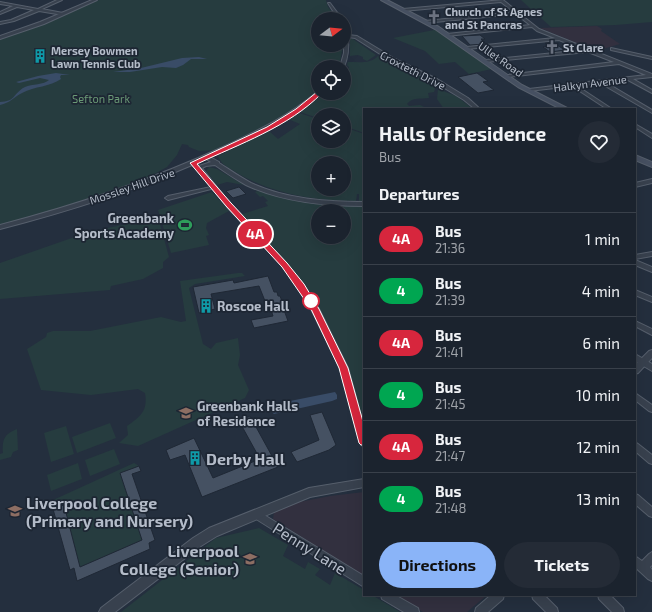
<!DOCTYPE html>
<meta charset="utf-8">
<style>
:root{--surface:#1b232e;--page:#242b36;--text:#f1f3f6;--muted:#a0a4aa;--line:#39404a;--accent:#8ab4f8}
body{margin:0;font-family:"Exo 2",sans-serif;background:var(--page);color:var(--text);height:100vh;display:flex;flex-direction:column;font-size:15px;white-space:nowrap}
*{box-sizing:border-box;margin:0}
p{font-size:13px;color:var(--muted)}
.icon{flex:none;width:22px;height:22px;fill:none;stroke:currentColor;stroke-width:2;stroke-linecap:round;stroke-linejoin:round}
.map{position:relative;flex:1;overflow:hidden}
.sheet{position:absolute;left:363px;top:108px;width:273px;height:488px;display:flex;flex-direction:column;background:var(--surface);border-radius:0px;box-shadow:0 4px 16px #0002,0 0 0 1px var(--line)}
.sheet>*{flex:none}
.badge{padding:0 8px;border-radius:13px;font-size:14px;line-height:26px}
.needle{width:26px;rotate:74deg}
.tools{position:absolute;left:311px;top:12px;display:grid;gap:8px}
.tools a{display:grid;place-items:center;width:40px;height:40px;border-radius:50%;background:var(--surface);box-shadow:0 4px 16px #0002,0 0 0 1px var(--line);font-size:20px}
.map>.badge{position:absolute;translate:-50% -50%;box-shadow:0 0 0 2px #fff}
h2{padding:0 16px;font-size:15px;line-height:36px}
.round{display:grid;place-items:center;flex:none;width:42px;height:42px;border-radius:21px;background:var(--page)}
.overview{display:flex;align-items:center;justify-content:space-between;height:68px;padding:0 16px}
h1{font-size:19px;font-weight:700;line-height:30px}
.primary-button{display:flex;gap:8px;margin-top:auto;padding:8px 16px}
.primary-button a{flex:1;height:46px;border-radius:24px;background:var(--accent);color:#111;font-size:16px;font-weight:700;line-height:46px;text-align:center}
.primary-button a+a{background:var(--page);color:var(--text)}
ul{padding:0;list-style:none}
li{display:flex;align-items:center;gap:12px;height:52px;padding:0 16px;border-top:1px solid var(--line)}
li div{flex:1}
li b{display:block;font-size:15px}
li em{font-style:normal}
li .badge{min-width:44px;font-weight:700;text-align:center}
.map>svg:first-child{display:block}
.medical{fill:#32303f}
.green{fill:#263c3f;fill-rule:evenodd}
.water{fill:#394c67}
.building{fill:#455162;stroke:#1f2835}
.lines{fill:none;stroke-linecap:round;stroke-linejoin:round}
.minor-casing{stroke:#565f6c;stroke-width:2}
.tertiary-casing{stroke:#565f6c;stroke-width:2}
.secondary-casing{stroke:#565f6c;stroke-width:2}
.minor{fill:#38414e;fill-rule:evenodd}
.tertiary{fill:#38414e;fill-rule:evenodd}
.secondary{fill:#465061;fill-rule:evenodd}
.line{fill:#d7263d;stroke:#fff}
.stop-dot{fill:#fff;stroke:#d7263d;stroke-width:2}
.labels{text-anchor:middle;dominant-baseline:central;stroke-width:3.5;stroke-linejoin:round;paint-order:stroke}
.far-poi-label{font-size:11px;font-weight:bold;fill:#b4bcc9;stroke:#1d2633;text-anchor:start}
.far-street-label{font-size:11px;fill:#b4bcc9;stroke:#1d2633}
.far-park-label{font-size:11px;fill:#6b9a76;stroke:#1d2633}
.poi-label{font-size:13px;font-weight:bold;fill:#b4bcc9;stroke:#1d2633;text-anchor:start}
.near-poi-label{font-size:16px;font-weight:bold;fill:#b4bcc9;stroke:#1d2633;text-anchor:start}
.near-street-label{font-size:16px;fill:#b4bcc9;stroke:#1d2633}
</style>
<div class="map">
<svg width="652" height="612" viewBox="0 0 652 612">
<rect width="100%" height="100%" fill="#242f3e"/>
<g class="medical">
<path d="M597 26 602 29 601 31 620 44 596 51 540 28Z"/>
<path d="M364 492V576L273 519 274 512 289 504 330 496Z"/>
<path d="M395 595H487L467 612H423Z"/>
</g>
<g class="green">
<path d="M99 0H326L328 7 338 19H318V45H343L340 62 337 67H318V90L298 107 285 115 262 128 217 150 199 151 189 147 188 145 182 144 177 155 167 167 147 178 36 217 0 226V39L31 29Z"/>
<path d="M521 0H652V22L616 25 551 27Z"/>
<path d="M434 30H437L492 69 469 74 455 62 439 64 425 51 393 38Z"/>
<path d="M350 39H353L376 55 367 61 363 59V57L358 55 350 56Z"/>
<path d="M378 56 434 82 433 83 435 89 434 92 428 93 429 98C421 99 412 97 407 104L409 106 420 105 428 109H364V133L344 126V115H318V118L300 112 324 93H344V71L348 70 349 67 347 65 348 62C359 62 371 64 378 56Z"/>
<path d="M438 89 456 96 473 109H444L437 99Z"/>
<path d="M299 113 318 119V141H344V127L364 134V201L359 202V194H357L356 201C315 201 270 194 234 171 229 168 223 165 220 160L218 156 269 131 278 139 300 124 288 119ZM318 163H344V189H318Z"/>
<path d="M209 167 217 169 244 185 227 182 217 185 206 171Z"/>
<path d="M254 186 279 194 313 202 364 203V443L344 368 301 286 306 285 242 214 268 206 265 202 268 201 263 196 260 197 255 192 258 191 252 189ZM318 211H344V237H318Z"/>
<path d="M212 192 229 211 207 223 206 228 209 235 206 236 209 245 171 253 158 210Z"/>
<path d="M145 220 160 224 169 257 163 262V268L143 279 111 286 110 290 0 299V263L89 232Z"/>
<path d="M238 273H242L245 276 195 284 189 288 203 344 211 349 216 343 238 338 240 355 238 365 249 390 245 398 138 446 119 443 128 435 127 426C141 416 148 411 145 393L138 389 91 395 41 390 27 349 46 337 47 333 53 331H90L161 317 181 322 186 321 180 281Z"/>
<path d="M110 423 116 438 77 453 72 437Z"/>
<path d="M66 426 74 454 51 462 44 433Z"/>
<path d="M17 429 18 450 13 452 11 457 0 460V454L3 453C2 440 4 434 17 429Z"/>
<path d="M114 449 120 464 90 476 85 460Z"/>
<path d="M78 463 82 479 51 491 47 475Z"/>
<path d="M134 463 139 466 120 473 142 540 80 567 64 505 53 509 51 501Z"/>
<path d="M259 528 288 545 283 556 305 569 308 562 320 569 315 575 330 585 335 573 364 590V595H372L400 612H121L216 538Z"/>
</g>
<g class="water">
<path d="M199 57 207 59H191L183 65 176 68 162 67 130 72H113L141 68 182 58Z"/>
<path d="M56 73 70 75H61L60 77 61 79C50 87 35 86 22 93 14 97 10 103 0 105V102C3 102 7 101 10 100 15 97 18 90 25 87 32 84 44 85 49 80L40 78 19 83 16 82 38 76Z"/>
<path d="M335 392 337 395V399L332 401 274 414 269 410 272 405 275 404Z"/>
</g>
<g class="building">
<path d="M480 35 485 39H481L486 44 470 45 462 36Z"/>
<path d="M552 42 565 50 550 52 543 47 549 46 545 43Z"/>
<path d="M477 73 488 81 483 82 494 90 478 93 458 77Z"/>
<path d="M239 187 246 194 233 198 226 191Z"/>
<path d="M268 276 274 292H277L278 296H280L282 301 281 302 288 321 254 328 251 320 273 316 268 301H265L259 286 211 294 215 309 199 313 193 287 233 280 234 283Z"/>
<path d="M322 412 336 445 329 450 297 462 291 452 319 440 310 415Z"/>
<path d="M250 416 278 467 202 497 185 455 170 460 166 450 194 438 213 478 260 459 239 421Z"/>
<path d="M139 466 141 471 132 474 155 540 149 543 150 549 77 581 74 568 70 570 53 509 64 505 80 567 142 540 120 473Z"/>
</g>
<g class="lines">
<defs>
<g id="minor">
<path d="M57 0H62L42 9 63 13V15L39 11 14 21 0 24V22L11 20 34 10 17 7 0 14V12L13 6 0 4V2L38 9Z"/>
<path d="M503 0 518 12H520V14L539 29 652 74V77L633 79 652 90V93L628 80 605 82 652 110V113L600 83 577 86 612 109H607L572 86 529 91 527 90 529 89 646 75 619 64 507 77 505 76 507 75 614 62 588 52 486 62 484 61 486 60 584 50 559 40 467 49 465 48 467 47 555 38 537 31 532 27 447 36 445 35 447 34 530 25 516 14 425 23 423 22 425 21 514 12 501 2 403 11 401 10 403 9Z"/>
<path d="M328 3H330L342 19H338Z"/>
<path d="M344 27 346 28 348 35 357 36 395 59 437 79 468 98 480 109H475L464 100 433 81 391 61 355 38 348 37C349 48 348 57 344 67H340L344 53Z"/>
<path d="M611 48 652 57V59L611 50Z"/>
<path d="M317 92 321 93C293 123 247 140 210 157L219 162V163C230 170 240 177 251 183 286 199 326 202 364 202V206C324 206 282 202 246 185 235 179 225 172 215 165L206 166 202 168 231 205 287 264 303 284 319 309 348 368 364 427V446L361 445 360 443 340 368 311 309 298 287 283 266 227 207 212 188 211 189 168 200 165 198 168 196 211 187 197 169 192 165C130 192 65 212 0 229V225C77 205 151 180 223 147 257 131 289 116 317 92ZM206 159 211 162 199 166 196 163Z"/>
<path d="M635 124 652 134V138L635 127Z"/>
<path d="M652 179V183L635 187V183Z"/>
<path d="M652 252V256L635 259V255Z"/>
<path d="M635 260 652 267V272L635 265Z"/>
<path d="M635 290 652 297V302L635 295Z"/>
<path d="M635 321 652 329V335L635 326Z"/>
<path d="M635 354 652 364V371L635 361Z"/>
<path d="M635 393 652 405V412L649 411 635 400Z"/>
<path d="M635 442 638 444 652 455V464L649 463 635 451Z"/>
<path d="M635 494 638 495 652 507V517L649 516 635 504Z"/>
<path d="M256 510 364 576V587L253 517 251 514 253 511Z"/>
<path d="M652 552V565L650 567 652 570V581L648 579 635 567V556L642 561 649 554Z"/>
<path d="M381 595H395L418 608 419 612H404L382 599Z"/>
<path d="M491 595H504L503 599 488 612H475L476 608Z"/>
<path d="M532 595H544L557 608 558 612H546L533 599Z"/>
<path d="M598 595H610L623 608 624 612H612L599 599Z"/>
</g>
<g id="tertiary">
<path d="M92 0H97L44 24 0 39V36L40 22Z"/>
<path d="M652 350V358L638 373 635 374V365L649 351Z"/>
<path d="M364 479V487L310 497 217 536 201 546 115 612H99L101 608 193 538 209 528 309 488Z"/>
</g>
<g id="secondary">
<path d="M381 0H387L439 27 522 85 569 109H561L518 87 435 29Z"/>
<path d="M635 155 652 162V167L635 160Z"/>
</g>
</defs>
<use href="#minor" class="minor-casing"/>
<use href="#tertiary" class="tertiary-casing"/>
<use href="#secondary" class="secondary-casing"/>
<use href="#minor" class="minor"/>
<use href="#tertiary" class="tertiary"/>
<use href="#secondary" class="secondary"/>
</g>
<path class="line" d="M317 92 322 93C289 127 239 144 197 164L231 203 287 263 304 284 319 309 348 368 369 443 367 445H361L359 443 339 368 311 309 282 267 226 206 190 163 267 127 296 109Z"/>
<defs>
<symbol id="church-bare" viewBox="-9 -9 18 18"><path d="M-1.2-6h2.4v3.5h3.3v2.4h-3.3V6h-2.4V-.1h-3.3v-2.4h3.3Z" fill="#6b7280" stroke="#1d2633" stroke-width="2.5" paint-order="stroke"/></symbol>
<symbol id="building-bare" viewBox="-9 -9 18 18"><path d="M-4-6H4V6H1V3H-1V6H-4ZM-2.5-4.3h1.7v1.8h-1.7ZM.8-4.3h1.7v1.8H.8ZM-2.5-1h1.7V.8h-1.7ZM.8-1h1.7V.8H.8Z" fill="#0f9aa8" stroke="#1d2633" stroke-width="2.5" paint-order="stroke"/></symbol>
<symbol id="stadium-bare" viewBox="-9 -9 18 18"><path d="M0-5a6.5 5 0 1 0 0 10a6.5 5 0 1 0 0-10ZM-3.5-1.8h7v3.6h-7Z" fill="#2e9e5b" stroke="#1d2633" stroke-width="2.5" paint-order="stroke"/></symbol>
<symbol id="university-bare" viewBox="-9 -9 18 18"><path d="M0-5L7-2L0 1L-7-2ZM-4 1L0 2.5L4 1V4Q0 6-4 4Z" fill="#8d6e63" stroke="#1d2633" stroke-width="2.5" paint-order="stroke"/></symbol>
<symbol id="school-bare" viewBox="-9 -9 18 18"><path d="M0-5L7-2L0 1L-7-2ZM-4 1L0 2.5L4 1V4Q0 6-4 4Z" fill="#8d6e63" stroke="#1d2633" stroke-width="2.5" paint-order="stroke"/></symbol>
</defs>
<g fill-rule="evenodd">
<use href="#church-bare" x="424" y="7" width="20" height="20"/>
<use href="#church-bare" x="542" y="37" width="20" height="20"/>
<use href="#building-bare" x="30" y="46" width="20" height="20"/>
<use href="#stadium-bare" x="175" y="215" width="20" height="20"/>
<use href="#building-bare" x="196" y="296" width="20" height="20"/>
<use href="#university-bare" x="176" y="403" width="20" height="20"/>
<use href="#building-bare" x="185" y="448" width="20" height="20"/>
<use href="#school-bare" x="5" y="501" width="20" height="20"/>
<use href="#school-bare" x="240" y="549" width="20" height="20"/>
</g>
<circle class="stop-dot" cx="311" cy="301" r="8"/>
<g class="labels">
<g class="far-poi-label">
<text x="445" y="11">Church of St Agnes<tspan x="445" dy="13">and St Pancras</tspan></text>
<text x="563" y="47">St Clare</text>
<text x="51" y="50">Mersey Bowmen<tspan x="51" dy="13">Lawn Tennis Club</tspan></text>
</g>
<g class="far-street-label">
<text transform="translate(501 59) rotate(35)">Ullet Road</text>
<text transform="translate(413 70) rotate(27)">Croxteth Drive</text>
<text transform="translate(590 83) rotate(-7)">Halkyn Avenue</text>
<text transform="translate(132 186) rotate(-19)">Mossley Hill Drive</text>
</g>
<g class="far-park-label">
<text x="101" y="98">Sefton Park</text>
</g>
<g class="poi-label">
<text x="174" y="218" text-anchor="end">Greenbank<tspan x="174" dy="15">Sports Academy</tspan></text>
<text x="217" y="306">Roscoe Hall</text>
<text x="197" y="406">Greenbank Halls<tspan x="197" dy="15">of Residence</tspan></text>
</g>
<g class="near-poi-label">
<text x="206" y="458">Derby Hall</text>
<text x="26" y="502">Liverpool College<tspan x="26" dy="18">(Primary and Nursery)</tspan></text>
<text x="239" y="550" text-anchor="end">Liverpool<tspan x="239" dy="18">College (Senior)</tspan></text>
</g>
<g class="near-street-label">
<text transform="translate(310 548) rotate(32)">Penny Lane</text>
</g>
</g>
</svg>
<div class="tools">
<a><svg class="needle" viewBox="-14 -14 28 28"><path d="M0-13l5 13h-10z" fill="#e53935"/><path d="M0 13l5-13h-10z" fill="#a0a4aa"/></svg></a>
<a><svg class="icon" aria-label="locate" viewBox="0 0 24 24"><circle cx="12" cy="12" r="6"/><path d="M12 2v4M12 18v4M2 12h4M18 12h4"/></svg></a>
<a><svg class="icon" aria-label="layers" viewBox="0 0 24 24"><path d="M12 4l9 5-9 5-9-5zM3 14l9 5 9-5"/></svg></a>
<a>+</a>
<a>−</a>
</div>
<b class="badge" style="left:255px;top:234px;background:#d7263d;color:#fff">4A</b>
<section class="sheet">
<div class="overview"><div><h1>Halls Of Residence</h1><p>Bus</p></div><a class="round"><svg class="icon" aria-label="heart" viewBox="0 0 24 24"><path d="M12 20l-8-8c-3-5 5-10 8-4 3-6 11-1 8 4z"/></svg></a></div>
<h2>Departures</h2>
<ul>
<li><span class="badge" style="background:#d7263d;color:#fff">4A</span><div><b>Bus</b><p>21:36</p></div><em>1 min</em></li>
<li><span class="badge" style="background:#00a651;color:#fff">4</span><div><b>Bus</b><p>21:39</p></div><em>4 min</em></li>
<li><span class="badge" style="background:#d7263d;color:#fff">4A</span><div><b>Bus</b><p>21:41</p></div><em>6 min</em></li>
<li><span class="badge" style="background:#00a651;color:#fff">4</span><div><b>Bus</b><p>21:45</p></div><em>10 min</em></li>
<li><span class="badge" style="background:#d7263d;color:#fff">4A</span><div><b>Bus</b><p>21:47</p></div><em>12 min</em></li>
<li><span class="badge" style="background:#00a651;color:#fff">4</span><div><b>Bus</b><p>21:48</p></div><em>13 min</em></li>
</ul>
<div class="primary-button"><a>Directions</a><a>Tickets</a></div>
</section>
</div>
